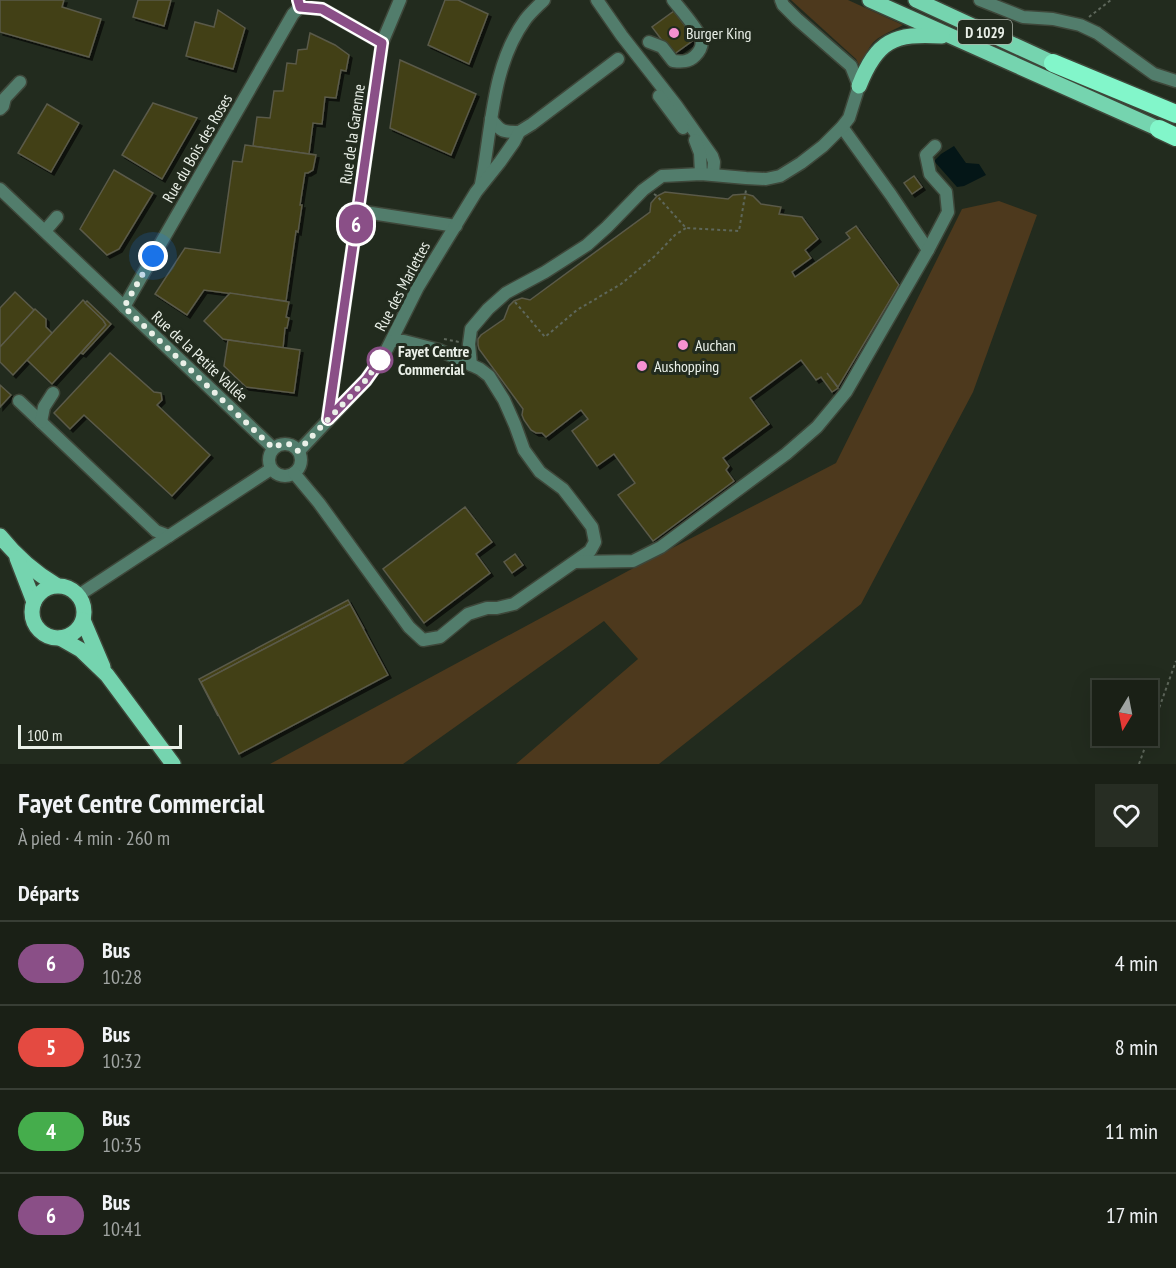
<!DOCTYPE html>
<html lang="fr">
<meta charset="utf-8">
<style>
:root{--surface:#1a2016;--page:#272d23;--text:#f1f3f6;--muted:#9fa3a1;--line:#383e35}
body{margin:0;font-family:"PT Sans Narrow",sans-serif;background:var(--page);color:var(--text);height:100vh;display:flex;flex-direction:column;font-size:22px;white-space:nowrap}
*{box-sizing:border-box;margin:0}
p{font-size:20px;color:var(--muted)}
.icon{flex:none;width:33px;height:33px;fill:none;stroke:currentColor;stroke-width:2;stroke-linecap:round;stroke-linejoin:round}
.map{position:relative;height:764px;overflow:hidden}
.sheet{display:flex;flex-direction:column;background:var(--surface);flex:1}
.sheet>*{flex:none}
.badge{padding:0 12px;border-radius:20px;font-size:21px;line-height:39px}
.needle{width:39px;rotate:190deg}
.tools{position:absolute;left:1092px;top:680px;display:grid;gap:12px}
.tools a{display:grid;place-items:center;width:66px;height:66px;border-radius:0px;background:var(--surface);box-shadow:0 6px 24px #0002,0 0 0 2px var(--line);font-size:30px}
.scale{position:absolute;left:18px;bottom:15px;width:164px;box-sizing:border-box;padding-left:6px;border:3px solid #eaf0e8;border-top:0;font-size:16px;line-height:21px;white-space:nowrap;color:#eaf0e8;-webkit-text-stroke:4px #222b1e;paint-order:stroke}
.you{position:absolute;width:30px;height:30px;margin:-15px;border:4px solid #fff;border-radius:50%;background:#1a73e8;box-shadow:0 0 0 9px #1a73e833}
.map>.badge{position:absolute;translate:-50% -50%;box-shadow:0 0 0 3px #fff}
h2{padding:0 18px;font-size:22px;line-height:54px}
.round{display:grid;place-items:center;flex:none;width:63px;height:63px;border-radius:0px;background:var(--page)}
.headline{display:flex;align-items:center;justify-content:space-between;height:102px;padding:0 18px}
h1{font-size:28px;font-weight:800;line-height:45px}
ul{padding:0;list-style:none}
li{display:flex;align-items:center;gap:18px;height:84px;padding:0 18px;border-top:2px solid var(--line)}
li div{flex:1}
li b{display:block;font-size:22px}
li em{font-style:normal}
li .badge{min-width:66px;font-weight:700;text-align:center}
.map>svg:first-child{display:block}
.green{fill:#4d391d}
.water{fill:#041617}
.building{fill:#433f13;stroke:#5a5a49;stroke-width:1.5;filter:url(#shadow)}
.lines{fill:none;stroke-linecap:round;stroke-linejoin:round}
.minor-casing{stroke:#3e473a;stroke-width:15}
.major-casing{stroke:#3e473a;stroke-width:18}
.highway-casing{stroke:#3e473a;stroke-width:21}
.path{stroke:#5e675b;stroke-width:2;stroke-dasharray:3 3;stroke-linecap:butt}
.minor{stroke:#527d6c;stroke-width:12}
.major{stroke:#75d4af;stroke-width:15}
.highway{stroke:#82f6ca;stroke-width:18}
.line-casing{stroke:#fff;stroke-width:14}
.line{stroke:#8a4f87;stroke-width:9}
.walk{stroke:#eaf0e8;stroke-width:6;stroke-dasharray:0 10.8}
.poi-dot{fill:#f591d2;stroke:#222b1e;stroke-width:2}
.stop-dot{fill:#fff;stroke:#8a4f87;stroke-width:3}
.labels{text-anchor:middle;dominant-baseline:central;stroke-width:6;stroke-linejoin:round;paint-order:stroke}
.shield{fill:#222b1e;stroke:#aeb5ab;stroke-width:1.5}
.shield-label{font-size:15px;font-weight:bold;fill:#eaf0e8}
.poi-label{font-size:16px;fill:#eaf0e8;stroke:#222b1e;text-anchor:start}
.street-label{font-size:16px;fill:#eaf0e8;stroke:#222b1e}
.stop-label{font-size:16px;font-weight:bold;fill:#eaf0e8;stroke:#222b1e;text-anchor:start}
</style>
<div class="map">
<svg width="1176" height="764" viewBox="0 0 1176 764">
<defs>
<filter id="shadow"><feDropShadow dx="3" dy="3" stdDeviation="0" flood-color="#0009"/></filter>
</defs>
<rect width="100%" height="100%" fill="#222b1e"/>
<g class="green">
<path d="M791 0H848L903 25C877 39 870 37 861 69L856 59Z"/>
<path d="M999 201 1037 215 973 392 861 604 659 764H516L638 659 604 621 403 764H270L628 571 836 463 962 209Z"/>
</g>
<path class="water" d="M954 146 966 163 979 164 986 175 964 186 957 187 934 161 941 154Z"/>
<g class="building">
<path d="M0 0H64L62 7 101 19 89 57 0 32Z"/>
<path d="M138 0H171L164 26 133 17Z"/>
<path d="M445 0H458L488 14 469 64 428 45Z"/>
<path d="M218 10 245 28 233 69 186 56 195 22 214 27Z"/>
<path d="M674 11 695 39 673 55 652 27Z"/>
<path d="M310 33 335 45 349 55 346 71 341 70 336 98 325 97 322 124 313 123 309 154 253 146 257 117 270 118 274 91H283L287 63 296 64 298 50 307 49Z"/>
<path d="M400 60 476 94 451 155 390 128Z"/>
<path d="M153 103 197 118 162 179 122 155Z"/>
<path d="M47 104 79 123 51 172 18 153Z"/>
<path d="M245 145 316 155 313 170 308 173H305L300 205H302L298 232 296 231 286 301 204 290 187 315 155 294 185 248 220 253 233 161 242 162Z"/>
<path d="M114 170 153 193 119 249 107 255 80 229Z"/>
<path d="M914 176 922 187 912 194 904 183Z"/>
<path d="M665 192 728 199 733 195 746 194 753 196 761 204 781 207 779 214 802 217 818 239 805 250 811 258 792 272 795 277 850 238 846 233 856 226 899 285 838 387 827 373 838 388 832 392 821 377 816 380 801 360 750 398 769 424 723 458 729 466 726 470 734 481 653 541 618 495 635 483 614 454 597 466 572 431 588 419 581 410 546 437 542 433H536L531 430 524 420 522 415 523 409 479 349 478 345V339L481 335 504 319 509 306 514 301 522 298 530 300 650 212 651 203 657 196Z"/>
<path d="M15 292 34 310 0 347V308Z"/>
<path d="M230 293 289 302 286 317 289 318 287 328H285L283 348 223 339 204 321Z"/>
<path d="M83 300 103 320 106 325 52 384 27 360Z"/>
<path d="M87 301 111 324 83 354 81 353 106 325 103 320 85 303Z"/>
<path d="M35 309 46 319V327L52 333 13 375 0 362V347Z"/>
<path d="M228 340 300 350 294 393 246 387 224 366Z"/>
<path d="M110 353 154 392 161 393 162 400 157 405 210 455 172 496 84 415 70 429 54 413Z"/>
<path d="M0 385 11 395 0 407Z"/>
<path d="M465 507 492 542 476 554 490 573 424 623 383 569Z"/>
<path d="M515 554 523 565 512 573 504 562Z"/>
<path d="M348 600 364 629 350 604 201 682 218 716 199 679Z"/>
<path d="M350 604 388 675 239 754 201 682Z"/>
</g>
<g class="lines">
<defs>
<g id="minor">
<path d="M597 0 622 36 676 105 712 156 714 162 713 174"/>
<path d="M980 0 1023 17 1053 19 1080 25 1097 33 1154 74 1176 81"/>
<path d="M300 7 322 9 382 43"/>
<path d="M649 42 662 47 673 61C682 62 689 62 695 56 700 51 703 45 701 39 699 30 680 9 673 0"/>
<path d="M659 96 683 128"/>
<path d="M0 109 3 106 5 98 20 82"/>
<path d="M491 119C501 132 503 132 519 132"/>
<path d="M842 127 891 195 928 250"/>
<path d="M695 140 700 153 701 174"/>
<path d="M481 184C492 130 491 67 525 20 530 13 538 6 544 0"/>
<path d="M0 189 273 448"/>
<path d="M358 211 456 226"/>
<path d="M45 231 57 217"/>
<path d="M124 307 293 14 300 7"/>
<path d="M471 365 469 344 471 329 488 309 506 293 545 272 587 245 607 227 643 190 662 176 701 174 746 178 766 179 780 176 801 163 823 146 842 127 849 118 859 86 851 66 797 19 783 5 781 0"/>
<path d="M19 401 156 531 169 536"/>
<path d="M328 419 382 43 400 0"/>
<path d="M41 422 44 407 53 393"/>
<circle cx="285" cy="460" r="16"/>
<path d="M299 451 366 380 387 349 418 287 476 192 500 162 514 142 519 132 532 124 618 59"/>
<path d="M294 473 319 503 409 627 423 640 440 637 468 614 487 608H497L514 604 590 551 595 542 592 527 577 507 563 489 540 472 524 450 515 425 504 400 489 376 480 369 439 350 404 341H392"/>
<path d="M575 562 633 561 661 547 786 454 817 427 846 392 928 250 948 212 946 192 930 174 926 155 935 146"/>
<path d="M79 595 271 469"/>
</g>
<g id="major">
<path d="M870 0 1159 129"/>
<path d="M916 0 1053 63"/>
<path d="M859 86C877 40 894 33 942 36"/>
<path d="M0 536C16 556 34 572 56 585"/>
<path d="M17 558 34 602"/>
<circle cx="58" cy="612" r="26"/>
<path d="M83 620 103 667"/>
<path d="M60 638 81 650 107 675 173 764"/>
</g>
<g id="highway">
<path d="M1053 63 1176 114"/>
<path d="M1159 129 1176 137"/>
</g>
</defs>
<use href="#minor" class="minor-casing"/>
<use href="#major" class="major-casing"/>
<use href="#highway" class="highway-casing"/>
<g class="path">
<path d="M1089 17 1111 0"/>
<path d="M654 194 657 196 686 228 739 231 746 190"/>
<path d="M515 302 545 337 577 310 621 284 655 256 675 235 686 228"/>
<path d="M444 339 459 342"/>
<path d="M1139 764 1176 661"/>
</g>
<use href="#minor" class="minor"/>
<use href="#major" class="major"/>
<use href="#highway" class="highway"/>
</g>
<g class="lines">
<defs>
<path id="line" d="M298 0 300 7 322 9 382 43 328 419 366 380 383 356"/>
</defs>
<use href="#line" class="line-casing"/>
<use href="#line" class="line"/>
<path class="walk" d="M153 256 124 307 273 448C283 442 291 442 298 451L366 380 383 356 380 360"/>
</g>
<g class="poi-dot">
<circle cx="674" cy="33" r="6"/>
<circle cx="683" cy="345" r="6"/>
<circle cx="642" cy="366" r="6"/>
</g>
<circle class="stop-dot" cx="380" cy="360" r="12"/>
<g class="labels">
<rect class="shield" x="958" y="20" width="54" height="24" rx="4.5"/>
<g class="shield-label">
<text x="985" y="32">D 1029</text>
</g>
<g class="poi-label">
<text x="686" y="33">Burger King</text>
<text x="695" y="345">Auchan</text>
<text x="654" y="366">Aushopping</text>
</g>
<g class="street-label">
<text transform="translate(352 134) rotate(-82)">Rue de la Garenne</text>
<text transform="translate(197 148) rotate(-60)">Rue du Bois des Roses</text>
<text transform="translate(402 286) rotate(-62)">Rue des Marlettes</text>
<text transform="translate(200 356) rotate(43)">Rue de la Petite Vallée</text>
</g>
<g class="stop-label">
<text x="398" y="351">Fayet Centre<tspan x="398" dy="18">Commercial</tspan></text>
</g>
</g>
</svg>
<div class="tools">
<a><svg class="needle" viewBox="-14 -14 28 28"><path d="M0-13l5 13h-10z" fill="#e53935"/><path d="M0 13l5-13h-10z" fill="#9fa3a1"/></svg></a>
</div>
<div class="scale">100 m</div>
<div class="you" style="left:153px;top:256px"></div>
<b class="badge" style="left:356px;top:224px;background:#8a4f87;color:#fff">6</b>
</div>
<section class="sheet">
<div class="headline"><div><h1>Fayet Centre Commercial</h1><p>À pied · 4 min · 260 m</p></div><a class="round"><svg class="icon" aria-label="heart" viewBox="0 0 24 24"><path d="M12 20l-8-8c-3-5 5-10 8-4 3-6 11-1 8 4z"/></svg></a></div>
<h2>Départs</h2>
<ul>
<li><span class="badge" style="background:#8a4f87;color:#fff">6</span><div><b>Bus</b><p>10:28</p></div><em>4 min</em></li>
<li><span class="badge" style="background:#e44a41;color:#fff">5</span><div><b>Bus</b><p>10:32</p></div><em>8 min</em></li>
<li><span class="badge" style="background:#45ad4c;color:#fff">4</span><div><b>Bus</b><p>10:35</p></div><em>11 min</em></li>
<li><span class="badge" style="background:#8a4f87;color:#fff">6</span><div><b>Bus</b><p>10:41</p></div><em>17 min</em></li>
</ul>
</section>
